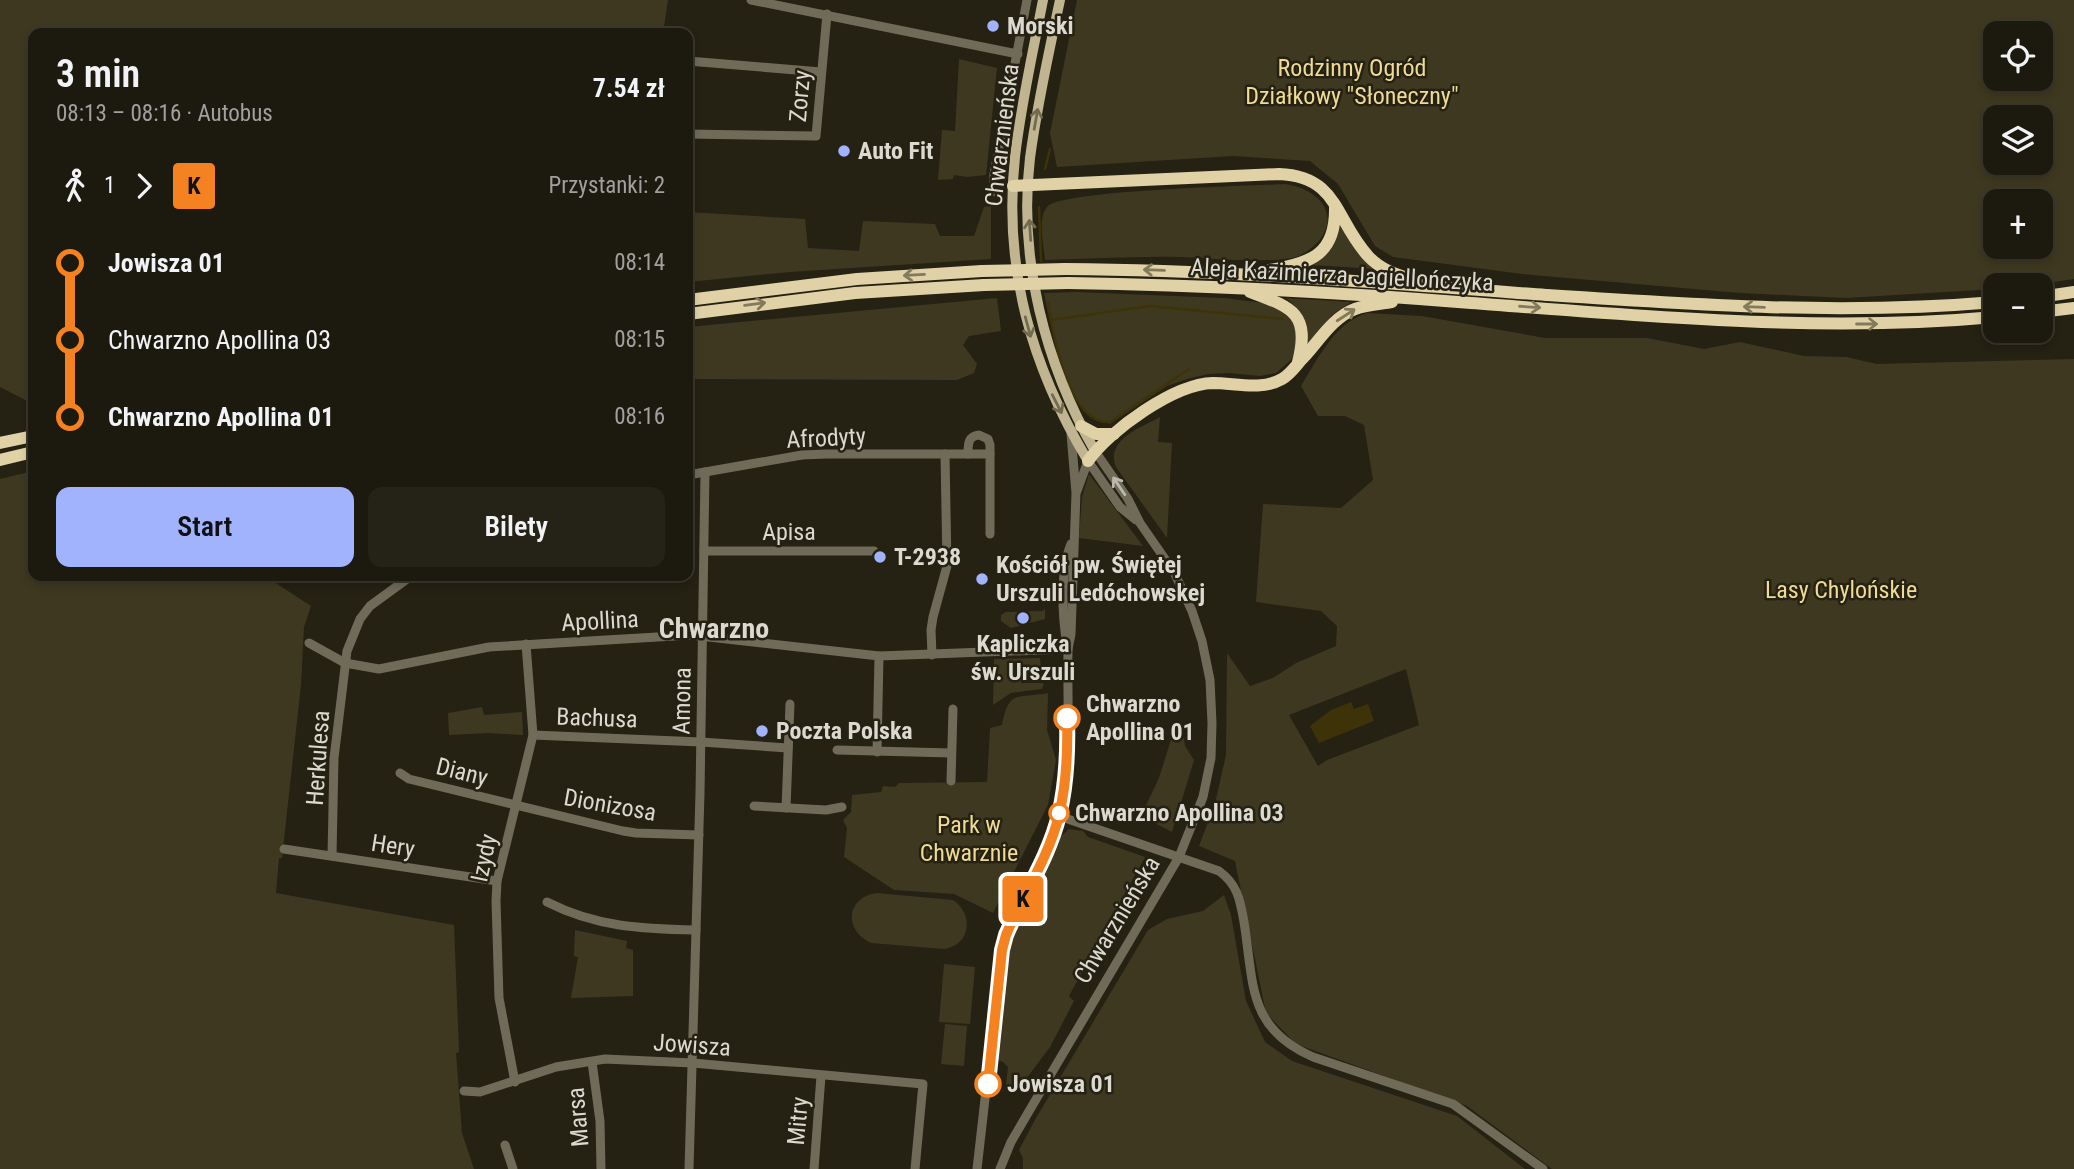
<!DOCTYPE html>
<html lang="pl">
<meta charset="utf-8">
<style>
:root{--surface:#1c190e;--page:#252217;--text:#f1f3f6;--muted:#a0a09e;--line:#3a382e;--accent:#a1b3fd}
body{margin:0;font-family:"Roboto Condensed",sans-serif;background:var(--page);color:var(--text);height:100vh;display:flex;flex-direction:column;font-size:26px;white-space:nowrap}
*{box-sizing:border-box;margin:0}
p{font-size:23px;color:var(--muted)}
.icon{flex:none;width:38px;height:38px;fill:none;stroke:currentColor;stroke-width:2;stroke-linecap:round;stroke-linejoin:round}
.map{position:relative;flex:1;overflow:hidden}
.panel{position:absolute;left:28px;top:28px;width:665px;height:553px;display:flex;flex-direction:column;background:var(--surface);border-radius:14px;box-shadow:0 4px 10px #0003,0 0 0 2px var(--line)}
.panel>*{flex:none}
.badge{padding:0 14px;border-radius:5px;font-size:24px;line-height:46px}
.controls{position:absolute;left:1983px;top:21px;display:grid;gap:14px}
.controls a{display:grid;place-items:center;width:70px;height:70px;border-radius:14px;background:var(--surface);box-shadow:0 4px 10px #0003,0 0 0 2px var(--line);font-size:35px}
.map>.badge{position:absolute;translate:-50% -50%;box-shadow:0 0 0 4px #fff}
.legs{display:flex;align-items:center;gap:10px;height:77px;padding:0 28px;font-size:23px}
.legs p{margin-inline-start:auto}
.overview{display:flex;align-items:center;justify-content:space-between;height:119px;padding:0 28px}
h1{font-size:38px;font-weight:600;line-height:52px}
.button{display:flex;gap:14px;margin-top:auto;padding:14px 28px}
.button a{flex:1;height:80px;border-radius:14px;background:var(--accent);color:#111;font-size:28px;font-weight:600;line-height:80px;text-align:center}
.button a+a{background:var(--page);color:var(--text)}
ul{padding:0 28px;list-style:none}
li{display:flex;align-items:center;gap:24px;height:77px;font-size:26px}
li i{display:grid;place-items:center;width:10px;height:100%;margin:0 9px;background:currentColor}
li i::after{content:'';width:18px;height:18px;margin:-9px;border:5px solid;border-radius:50%;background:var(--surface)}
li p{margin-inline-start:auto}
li:first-child i{background:linear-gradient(#0000 50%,currentColor 0)}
li:last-child i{background:linear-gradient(currentColor 50%,#0000 0)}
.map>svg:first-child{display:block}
.green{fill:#3f3820;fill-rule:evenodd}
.water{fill:#3e3308}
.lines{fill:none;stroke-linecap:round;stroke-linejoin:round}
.stream{stroke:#3e3308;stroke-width:2.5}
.minor{stroke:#706a59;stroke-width:9}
.major{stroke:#c0b590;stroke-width:10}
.highway{stroke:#e0d2a6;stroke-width:12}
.highway-bridge{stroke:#e0d2a6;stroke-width:12}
.oneway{stroke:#726b52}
.oneway2{stroke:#827a5c}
.oneway3{stroke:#bbb8ac}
.line-1-casing{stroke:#fff;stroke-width:16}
.line-1{stroke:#f58220;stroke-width:10}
.poi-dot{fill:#a1b3fd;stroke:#252113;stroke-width:2.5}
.stop-1-dot{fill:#fff;stroke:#f58220;stroke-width:3.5}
.labels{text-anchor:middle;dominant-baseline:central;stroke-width:5;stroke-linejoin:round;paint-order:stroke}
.poi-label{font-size:24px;font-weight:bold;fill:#dbd9d0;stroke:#252113;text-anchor:start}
.park-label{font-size:24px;fill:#efda96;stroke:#252113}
.street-label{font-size:24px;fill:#dbd9d0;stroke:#252113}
.stop-label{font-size:24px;font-weight:bold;fill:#dbd9d0;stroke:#252113;text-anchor:start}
.quarter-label{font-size:28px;font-weight:bold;fill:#dbd9d0;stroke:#252113}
</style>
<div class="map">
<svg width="2074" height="1169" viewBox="0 0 2074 1169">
<rect width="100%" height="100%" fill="#252113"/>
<g class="green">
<path d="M0 0H668L663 33H33V404L0 387Z"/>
<path d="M1077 0H2074V279L2034 285H1995V289L1846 298 1740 293 1522 274 1393 257 1375 246 1338 184 1310 161 1233 156 1057 167 1050 133ZM1995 33H2040V79H1995ZM1995 117H2040V163H1995ZM2040 201V247H1995V201Z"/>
<path d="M959 59 997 68 986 175 967 177 954 175 953 179 938 180 942 130 955 131Z"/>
<path d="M1285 184C1315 188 1343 212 1318 242 1312 248 1305 254 1296 257 1267 264 1210 258 1179 257 1134 256 1089 259 1045 260 1044 246 1037 219 1047 207 1061 190 1251 186 1285 184Z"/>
<path d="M991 206V259L790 272 688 282V212L805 219 808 248 859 251 863 221 935 224 940 236H974L984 207Z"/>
<path d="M1340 224 1365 260 1374 269 1312 265C1328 254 1334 241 1340 224Z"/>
<path d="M1076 292 1224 298 1273 304 1292 317 1298 338 1296 352 1291 360 1276 373 1260 376 1229 373 1208 374 1187 379 1167 386 1110 424C1102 421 1092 419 1086 412 1064 389 1050 324 1044 293Z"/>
<path d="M997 298 1001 331 969 336 963 345 977 364 974 373 957 380 688 379V327Z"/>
<path d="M1286 298 1351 302 1332 315 1306 348C1306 326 1304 313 1286 298Z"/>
<path d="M1367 313 1422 316 1545 338H1647L1704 349 1740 342 1804 356 1846 357 1877 364 2074 359V1169H1552L1467 1106 1296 1044 1266 1013 1235 861 1199 846 1215 804 1226 755 1227 653 1250 686 1273 678 1296 663 1336 646 1337 626 1321 611 1256 602 1263 504 1341 508 1373 480 1364 425 1345 416H1318L1301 386C1318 359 1334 323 1367 313ZM1406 669 1419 725 1327 760 1318 766 1289 715Z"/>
<path d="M1160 417 1158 442 1172 443 1167 538 1116 467C1105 440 1140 428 1160 417Z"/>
<path d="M33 471V576H265L311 606 304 627 301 685 282 858H279L276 893 454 925 459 1052 456 1053 462 1133 474 1169H0V479Z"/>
<path d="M1089 474 1143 546 1079 538 1082 497Z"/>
<path d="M1045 609V619L1011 628 1001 621V615L1006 612 1042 611Z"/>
<path d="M1044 636 1049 640 1045 646 990 648 987 646 992 643Z"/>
<path d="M1040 658 1042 676 1029 678 1028 673H1022L1021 683H1042L1044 684 1042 689 1011 693 993 705 994 659Z"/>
<path d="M1048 693 1047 730 1056 760 1048 805 993 913 954 894 894 890 844 857 847 828 843 820 851 812 852 795 881 792 883 786 895 787 899 783 987 782 990 728 1002 725C1009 689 1017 699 1048 693Z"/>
<path d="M482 707 484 715 522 712 523 735 487 733 449 735 448 713Z"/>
<path d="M1174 730 1184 739 1185 746 1194 760 1172 832 1141 816 1159 778Z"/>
<path d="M1069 829 1083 831 1088 837 1145 857 1069 996 1074 1001 1050 1047 1017 1091 1006 1084 1008 1067 1003 1062 995 1059 1006 951 1012 931 1056 841Z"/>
<path d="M877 893 953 900C974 914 971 945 944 949L871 943C843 930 846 897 877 893Z"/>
<path d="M1224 895 1231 915 1246 1001 1265 1042 1292 1061 1457 1116 1525 1169H1023V1158L1019 1150 1036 1118 1148 930 1167 919 1203 911Z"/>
<path d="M575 930 627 941 626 948 633 950V996L571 998 578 957 574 956Z"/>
<path d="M944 964 975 967 970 1024 939 1022Z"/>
<path d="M945 1024 967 1026 964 1066 941 1064Z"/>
</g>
<path class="water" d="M1351 702 1354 709 1368 704 1374 721 1319 743 1310 726 1331 710Z"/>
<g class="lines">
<g class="stream">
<path d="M1045 169 1050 149"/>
<path d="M1039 207 1041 261"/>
<path d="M1048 303C1053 333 1068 425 1110 422L1189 369"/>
<path d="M1051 320 1150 306 1283 319"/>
</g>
<g class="minor">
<path d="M751 0 1018 54"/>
<path d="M688 61 821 72"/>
<path d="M688 134 816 136 827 14"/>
<path d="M993 192 994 174 1027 0"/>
<path d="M968 454C968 444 968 436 979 435L988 439 990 445V534"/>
<path d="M1088 461 1120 507 1136 520"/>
<path d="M688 475 802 455 826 454H990"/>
<path d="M1077 491 1088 461"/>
<path d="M704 551H874"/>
<path d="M309 643 345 663 379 669 489 647 691 635 879 656 1068 649"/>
<path d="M1067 644C1062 617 1060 570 1071 544"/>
<path d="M932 655 931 630 933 617 947 566 945 454"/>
<path d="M533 735 701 742 788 748"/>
<path d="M837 750 951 753"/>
<path d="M877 752 879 656"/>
<path d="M400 773 409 779 623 831 636 833 699 835"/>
<path d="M951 781 953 709"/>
<path d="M754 806 826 810 842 807"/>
<path d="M786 808 790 704"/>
<path d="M1059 816 1219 871C1238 885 1240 900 1244 922 1254 984 1247 1028 1313 1057L1453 1104 1543 1169"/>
<path d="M284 849 497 881"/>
<path d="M332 856 334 758 347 651 360 619 370 606 411 576"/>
<path d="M547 902C596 927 642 929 696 930"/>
<path d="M592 1062 600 1121 601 1169"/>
<path d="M515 1082 499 998 496 901 497 881 533 735 526 644"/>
<path d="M464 1091 480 1092 556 1067 605 1059 693 1063 923 1084 915 1169"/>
<path d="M505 1145 513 1169"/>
<path d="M689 1169 700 793 705 472"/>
<path d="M814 1169 821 1076"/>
<path d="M977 1169 1002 950C1015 903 1047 863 1059 816 1072 762 1067 705 1068 649L1071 634 1076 493 1071 434"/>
<path d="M1000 1169 1011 1142 1045 1084 1179 857 1203 797 1211 758 1212 723 1210 680 1202 641 1192 611 1174 572 1140 523 1128 499 1095 451"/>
</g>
<g class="major">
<path d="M1043 0C1033 52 1021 104 1015 157 1003 268 1031 366 1088 461"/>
<path d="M1060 0C1049 52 1037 105 1030 158 1018 259 1045 364 1095 451"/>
</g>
<g class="highway">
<path d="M1013 186 1279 174C1339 176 1335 221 1369 257 1382 271 1399 275 1417 281"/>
<path d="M1065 269C1226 270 1386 283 1546 295 1696 305 1845 315 1995 302"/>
<path d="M1270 270C1312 263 1336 254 1335 207"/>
<path d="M1068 283C1202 285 1336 292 1471 303 1646 316 1820 333 1995 317"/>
<path d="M1250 292C1290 307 1311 312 1298 362"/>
<path d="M2040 297 2074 292"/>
<path d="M688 300 857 279 982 271"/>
<path d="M2040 312 2074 308"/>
<path d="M688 314 855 293 984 285"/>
<path d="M1081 426 1096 434H1114"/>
<path d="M0 443 33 436"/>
<path d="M0 460 33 452"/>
<path d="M1088 461C1110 430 1174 384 1213 383 1235 383 1261 391 1282 379 1291 374 1297 364 1304 357 1319 341 1333 317 1355 309 1366 305 1380 304 1392 302"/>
</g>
<g class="highway-bridge">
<path d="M982 271 1065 269"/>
<path d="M984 285 1068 283"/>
</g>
</g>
<defs><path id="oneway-shaft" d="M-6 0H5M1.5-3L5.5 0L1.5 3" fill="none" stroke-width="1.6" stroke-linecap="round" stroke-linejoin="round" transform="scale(1.75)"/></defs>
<g class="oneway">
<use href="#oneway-shaft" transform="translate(1036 119) rotate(-80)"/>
<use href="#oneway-shaft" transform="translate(1030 230) rotate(-94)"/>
<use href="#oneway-shaft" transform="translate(1028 327) rotate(75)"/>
<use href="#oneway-shaft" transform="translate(1057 404) rotate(63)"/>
</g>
<g class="oneway2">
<use href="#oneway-shaft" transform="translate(1154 270) rotate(-178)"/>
<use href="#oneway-shaft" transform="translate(914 275) rotate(177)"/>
<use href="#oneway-shaft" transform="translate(755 304) rotate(-7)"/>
<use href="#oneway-shaft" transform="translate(1530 307) rotate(4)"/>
<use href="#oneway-shaft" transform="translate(1754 307) rotate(-178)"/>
<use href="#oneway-shaft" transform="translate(1346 315) rotate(-33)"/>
<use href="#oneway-shaft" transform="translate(1867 324)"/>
</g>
<use class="oneway3" href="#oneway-shaft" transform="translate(1119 486) rotate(-124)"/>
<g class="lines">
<defs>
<path id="line-1" d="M988 1084 1002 950 1006 935C1023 895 1049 857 1059 815 1067 782 1068 751 1067 718"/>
</defs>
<use href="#line-1" class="line-1-casing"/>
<use href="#line-1" class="line-1"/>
</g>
<g class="poi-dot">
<circle cx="993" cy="26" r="7"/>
<circle cx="844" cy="151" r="7"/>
<circle cx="880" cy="557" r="7"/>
<circle cx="982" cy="579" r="7"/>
<circle cx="1023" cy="618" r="7"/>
<circle cx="762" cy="731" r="7"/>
</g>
<g class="stop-1-dot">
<circle cx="1067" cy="718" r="12"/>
<circle cx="1059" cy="813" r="9"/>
<circle cx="988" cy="1084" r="12"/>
</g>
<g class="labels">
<g class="poi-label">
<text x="1007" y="26">Morski</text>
<text x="858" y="151">Auto Fit</text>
<text x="894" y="557">T-2938</text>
<text x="996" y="565">Kościół pw. Świętej<tspan x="996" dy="28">Urszuli Ledóchowskej</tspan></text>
<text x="1023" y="644" text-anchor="middle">Kapliczka<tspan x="1023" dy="28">św. Urszuli</tspan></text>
<text x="776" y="731">Poczta Polska</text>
</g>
<g class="park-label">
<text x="1352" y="68">Rodzinny Ogród<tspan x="1352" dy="28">Działkowy "Słoneczny"</tspan></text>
<text x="1841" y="590">Lasy Chylońskie</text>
<text x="969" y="825">Park w<tspan x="969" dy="28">Chwarznie</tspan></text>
</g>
<g class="street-label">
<text transform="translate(800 96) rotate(-85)">Zorzy</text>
<text transform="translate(1002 135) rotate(-83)">Chwarznieńska</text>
<text transform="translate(1342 275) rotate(3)">Aleja Kazimierza Jagiellończyka</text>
<text transform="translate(826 438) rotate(-3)">Afrodyty</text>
<text x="789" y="532">Apisa</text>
<text transform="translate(600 621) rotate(-3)">Apollina</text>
<text transform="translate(682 701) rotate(-89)">Amona</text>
<text transform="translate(597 718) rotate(2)">Bachusa</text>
<text transform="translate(318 758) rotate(-86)">Herkulesa</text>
<text transform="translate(462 772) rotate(14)">Diany</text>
<text transform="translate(610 805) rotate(10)">Dionizosa</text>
<text transform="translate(393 846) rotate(9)">Hery</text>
<text transform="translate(484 858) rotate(-78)">Izydy</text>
<text transform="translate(1117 920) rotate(-59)">Chwarznieńska</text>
<text transform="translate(692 1045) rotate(4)">Jowisza</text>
<text transform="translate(578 1117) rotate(-95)">Marsa</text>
<text transform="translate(798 1121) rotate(-85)">Mitry</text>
</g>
<g class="stop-label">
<text x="1086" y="704">Chwarzno<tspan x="1086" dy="28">Apollina 01</tspan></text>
<text x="1075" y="813">Chwarzno Apollina 03</text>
<text x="1007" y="1084">Jowisza 01</text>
</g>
<g class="quarter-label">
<text x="714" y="628">Chwarzno</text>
</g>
</g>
</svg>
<div class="controls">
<a><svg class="icon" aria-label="locate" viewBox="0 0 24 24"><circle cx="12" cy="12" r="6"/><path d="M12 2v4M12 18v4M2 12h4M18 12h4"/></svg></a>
<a><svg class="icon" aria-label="layers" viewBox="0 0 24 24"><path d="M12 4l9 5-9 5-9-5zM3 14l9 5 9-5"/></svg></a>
<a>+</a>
<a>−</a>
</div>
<b class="badge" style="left:1023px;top:899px;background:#f58220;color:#111">K</b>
<section class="panel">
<div class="overview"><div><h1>3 min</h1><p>08:13 – 08:16 · Autobus</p></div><b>7.54 zł</b></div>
<div class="legs"><svg class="icon" aria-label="walk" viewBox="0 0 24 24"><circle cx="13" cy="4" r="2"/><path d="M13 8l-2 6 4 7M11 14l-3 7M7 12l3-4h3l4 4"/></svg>1<svg class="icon" aria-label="forward" viewBox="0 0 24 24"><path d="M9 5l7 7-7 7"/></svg><b class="badge" style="background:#f58220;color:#111">K</b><p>Przystanki: 2</p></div>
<ul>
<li><i style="color:#f58220"></i><b>Jowisza 01</b><p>08:14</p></li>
<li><i style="color:#f58220"></i><span>Chwarzno Apollina 03</span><p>08:15</p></li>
<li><i style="color:#f58220"></i><b>Chwarzno Apollina 01</b><p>08:16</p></li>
</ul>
<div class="button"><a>Start</a><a>Bilety</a></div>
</section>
</div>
